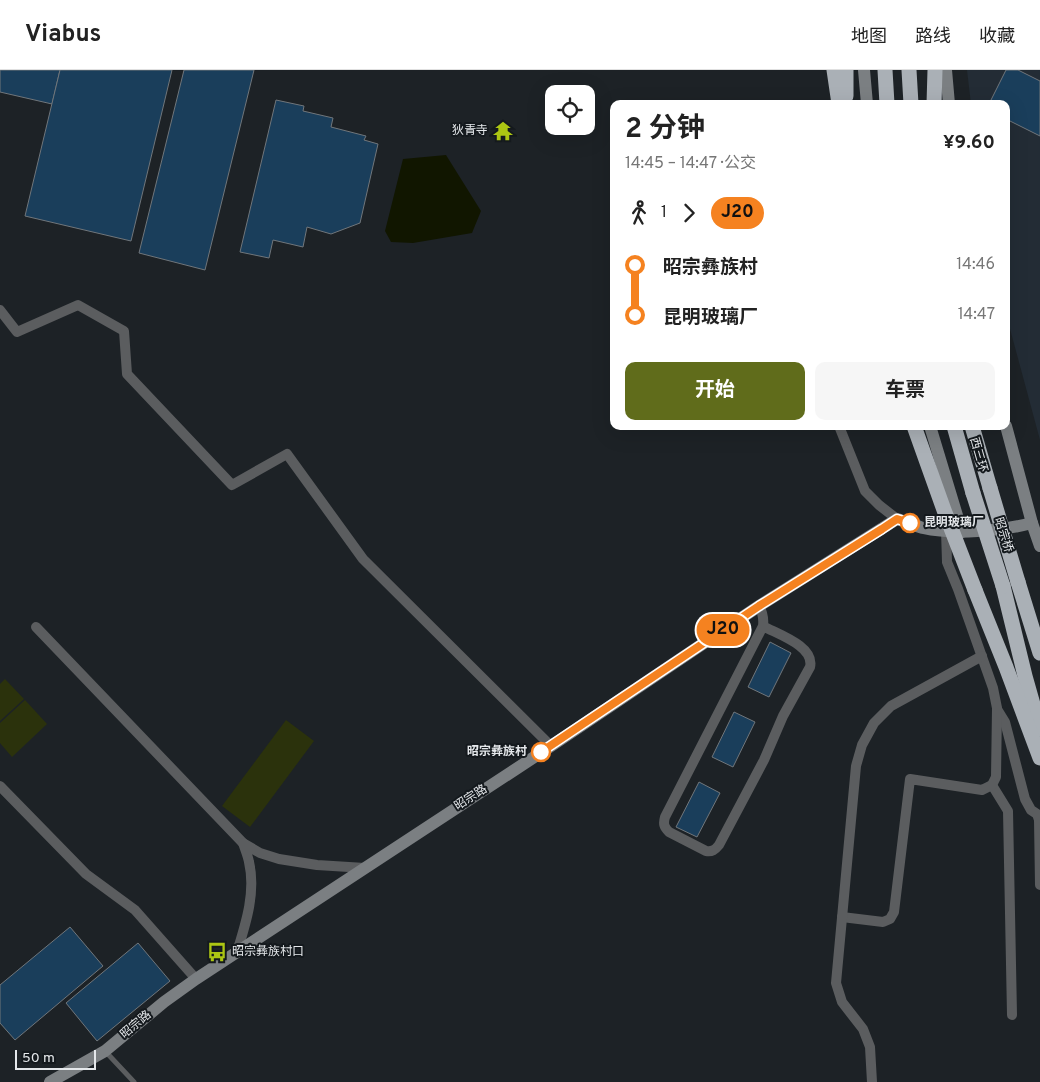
<!DOCTYPE html>
<html lang="zh">
<meta charset="utf-8">
<style>
:root{--surface:#fff;--page:#f6f6f6;--text:#222;--muted:#767676;--line:#e0e0e0;--accent:#606c1b}
body{margin:0;font-family:Overpass,"Noto Sans SC",sans-serif;background:var(--page);color:var(--text);height:100vh;display:flex;flex-direction:column;font-size:19px;white-space:nowrap}
*{box-sizing:border-box;margin:0}
p{font-size:16px;color:var(--muted)}
.icon{flex:none;width:28px;height:28px;fill:none;stroke:currentColor;stroke-width:2;stroke-linecap:round;stroke-linejoin:round}
.map{position:relative;flex:1;overflow:hidden}
.panel{position:absolute;left:610px;top:30px;width:400px;height:330px;display:flex;flex-direction:column;background:var(--surface);border-radius:10px;box-shadow:0 5px 20px #0002}
.panel>*{flex:none}
.badge{padding:0 10px;border-radius:16px;font-size:18px;line-height:32px}
.controls{position:absolute;left:545px;top:15px;display:grid;gap:10px}
.controls a{display:grid;place-items:center;width:50px;height:50px;border-radius:10px;background:var(--surface);box-shadow:0 5px 20px #0002;font-size:25px}
.scale{position:absolute;left:15px;bottom:12px;width:81px;box-sizing:border-box;padding-left:5px;border:2px solid #e5e8eb;border-top:0;font-size:14px;line-height:18px;white-space:nowrap;color:#e5e8eb;-webkit-text-stroke:4px #14191d;paint-order:stroke}
.map>.badge{position:absolute;translate:-50% -50%;box-shadow:0 0 0 2px #fff}
.legs{display:flex;align-items:center;gap:8px;height:55px;padding:0 15px;font-size:16px}
.legs p{margin-inline-start:auto}
.overview{display:flex;align-items:center;justify-content:space-between;height:85px;padding:0 15px}
h1{font-size:28px;font-weight:700;line-height:38px}
.button{display:flex;gap:10px;margin-top:auto;padding:10px 15px}
.button a{flex:1;height:58px;border-radius:10px;background:var(--accent);color:#fff;font-size:20px;font-weight:700;line-height:58px;text-align:center}
.button a+a{background:var(--page);color:var(--text)}
ul{padding:0 15px;list-style:none}
li{display:flex;align-items:center;gap:18px;height:50px;font-size:19px}
li i{display:grid;place-items:center;width:8px;height:100%;margin:0 6px;background:currentColor}
li i::after{content:'';width:12px;height:12px;margin:-6px;border:4px solid;border-radius:50%;background:var(--surface)}
li p{margin-inline-start:auto}
li:first-child i{background:linear-gradient(#0000 50%,currentColor 0)}
li:last-child i{background:linear-gradient(currentColor 50%,#0000 0)}
header{display:flex;align-items:center;gap:30px;box-sizing:border-box;height:70px;padding:0 25px;background:var(--surface);border-bottom:1px solid var(--line)}
header strong{font-size:24px}
nav{display:flex;gap:28px;margin-inline-start:auto;font-size:18px}
.map>svg:first-child{display:block}
.built{fill:#232c35}
.green{fill:#2b320c}
.water{fill:#111600}
.building{fill:#1a3e5b;stroke:#70767b}
.lines{fill:none;stroke-linecap:round;stroke-linejoin:round}
.lane{stroke:#5b5d5f;stroke-width:5}
.street{stroke:#5b5d5f;stroke-width:10}
.secondary{stroke:#7b7f82;stroke-width:12}
.highway{stroke:#aab0b6;stroke-width:15}
.highway-bridge{stroke:#aab0b6;stroke-width:15}
.line-1-casing{stroke:#fff;stroke-width:11}
.line-1{stroke:#f58220;stroke-width:8}
.stop-1-dot{fill:#fff;stroke:#f58220;stroke-width:2.5}
.labels{text-anchor:middle;dominant-baseline:central;stroke-width:4;stroke-linejoin:round;paint-order:stroke}
.poi-label{font-size:12px;fill:#e5e8eb;stroke:#14191d;text-anchor:end}
.street-label{font-size:12px;fill:#e5e8eb;stroke:#14191d}
.stop-label{font-size:12px;font-weight:bold;fill:#e5e8eb;stroke:#14191d;text-anchor:start}
</style>
<header>
<strong>Viabus</strong>
<nav><a>地图</a><a>路线</a><a>收藏</a></nav>
</header>
<div class="map">
<svg width="1040" height="1012" viewBox="0 0 1040 1012">
<rect width="100%" height="100%" fill="#1d2226"/>
<path class="built" d="M967 0H1040V370L1006 244V34H971Z"/>
<g class="green">
<path d="M5 609 24 629 0 651V614Z"/>
<path d="M25 630 47 654 12 687 0 673V653Z"/>
<path d="M286 650 314 671 250 757 222 736Z"/>
</g>
<path class="water" d="M446 85 481 141 472 163 413 173 391 172 385 161 403 89Z"/>
<g class="building">
<path d="M0 0H60L52 34 0 22Z"/>
<path d="M60 0H172L131 171 25 146Z"/>
<path d="M184 0H254L205 200 139 183Z"/>
<path d="M1006 0H1018L1040 11V66L1006 49V34H989Z"/>
<path d="M276 30 304 36 303 41 333 48 331 57 366 66 364 70 378 74 360 153 331 164 307 157 303 177 273 170 269 188 240 182Z"/>
<path d="M770 572 791 583 769 627 748 617Z"/>
<path d="M734 642 755 652 733 697 712 687Z"/>
<path d="M699 712 720 723 697 767 676 757Z"/>
<path d="M70 857 103 896 15 970 0 953V915Z"/>
<path d="M138 873 170 911 97 971 66 933Z"/>
</g>
<g class="lines">
<path class="lane" d="M105 981 134 1012"/>
<g class="street">
<path d="M0 240 17 262 78 235 124 261 127 304 232 415 287 384 363 489 551 676"/>
<path d="M839 356 865 421 879 435 897 449"/>
<path d="M759 536C763 543 764 548 763 556L665 747C663 754 664 757 669 762L706 781C712 782 715 780 719 775L764 690 783 646 810 597C815 576 777 564 763 556"/>
<path d="M36 557 243 773"/>
<path d="M997 639 1005 652 1025 729 1031 740 1037 744 1039 750 1040 815"/>
<path d="M992 715 1008 741 1012 945"/>
<path d="M0 716 86 804 135 840 196 909"/>
<path d="M842 847 883 852 890 849 894 842 910 709 982 720 992 715 996 707 997 638 993 618 958 519 947 492 946 460"/>
<path d="M237 882C246 853 256 822 249 792 248 786 245 779 243 773L260 783 279 789 317 795 365 798"/>
<path d="M872 1012 870 977 863 959 842 932 836 913 856 696 862 675 874 653 891 636 982 586"/>
</g>
<g class="secondary">
<path d="M864 0 867 34"/>
<path d="M946 0 949 34"/>
<path d="M930 356 962 462"/>
<path d="M1006 356 1032 453 1040 476"/>
<path d="M50 1012 105 981 164 932 196 909 551 676 759 536 897 449C906 452 914 455 923 458 954 465 1001 461 1032 453"/>
</g>
<g class="highway">
<path d="M834 0 839 34"/>
<path d="M846 0V26"/>
<path d="M885 0 887 34"/>
<path d="M909 0 911 34"/>
<path d="M934 34 935 0"/>
<path d="M954 356 973 423"/>
<path d="M972 356 990 418"/>
<path d="M1018 512 1040 583"/>
<path d="M1003 516 1025 606 1040 659"/>
<path d="M975 520 1006 597 1040 688"/>
</g>
<g class="highway-bridge">
<path d="M914 356 944 440 975 520"/>
<path d="M990 418 1018 512"/>
<path d="M973 423 1003 516"/>
</g>
</g>
<g class="lines">
<defs>
<path id="line-1" d="M541 682 759 536 882 459 897 449 910 453"/>
</defs>
<use href="#line-1" class="line-1-casing"/>
<use href="#line-1" class="line-1"/>
</g>
<defs>
<symbol id="temple-bare" viewBox="-9 -9 18 18"><path d="M0-6L5-2H3V0L6.5 2.5H4V6H1.5V3h-3V6H-4V2.5H-6.5L-3 0V-2H-5Z" fill="#acc613" stroke="#14191d" stroke-width="2.5" paint-order="stroke"/></symbol>
<symbol id="bus-bare" viewBox="-9 -9 18 18"><path d="M-5-6H5V4H4V6H2V4H-2V6H-4V4H-5ZM-3.5-4V0h7V-4ZM-3.5 1.2v1.5H-2V1.2ZM2 1.2v1.5H3.5V1.2Z" fill="#acc613" stroke="#14191d" stroke-width="2.5" paint-order="stroke"/></symbol>
</defs>
<g fill-rule="evenodd">
<use href="#temple-bare" x="489" y="47" width="28" height="28"/>
<use href="#bus-bare" x="203" y="868" width="28" height="28"/>
</g>
<g class="stop-1-dot">
<circle cx="910" cy="453" r="9"/>
<circle cx="541" cy="682" r="9"/>
</g>
<g class="labels">
<g class="poi-label">
<text x="488" y="61">狄青寺</text>
<text x="232" y="882" text-anchor="start">昭宗彝族村口</text>
</g>
<g class="street-label">
<text transform="translate(978 385) rotate(74)">西三环</text>
<text transform="translate(1003 465) rotate(73)">昭宗桥</text>
<text transform="translate(471 728) rotate(-33)">昭宗路</text>
<text transform="translate(136 955) rotate(-40)">昭宗路</text>
</g>
<g class="stop-label">
<text x="924" y="453">昆明玻璃厂</text>
<text x="527" y="682" text-anchor="end">昭宗彝族村</text>
</g>
</g>
</svg>
<div class="controls">
<a><svg class="icon" aria-label="locate" viewBox="0 0 24 24"><circle cx="12" cy="12" r="6"/><path d="M12 2v4M12 18v4M2 12h4M18 12h4"/></svg></a>
</div>
<div class="scale">50 m</div>
<b class="badge" style="left:723px;top:560px;background:#f58220;color:#111">J20</b>
<section class="panel">
<div class="overview"><div><h1>2 分钟</h1><p>14:45 – 14:47 · 公交</p></div><b>¥9.60</b></div>
<div class="legs"><svg class="icon" aria-label="walk" viewBox="0 0 24 24"><circle cx="13" cy="4" r="2"/><path d="M13 8l-2 6 4 7M11 14l-3 7M7 12l3-4h3l4 4"/></svg>1<svg class="icon" aria-label="forward" viewBox="0 0 24 24"><path d="M9 5l7 7-7 7"/></svg><b class="badge" style="background:#f58220;color:#111">J20</b></div>
<ul>
<li><i style="color:#f58220"></i><b>昭宗彝族村</b><p>14:46</p></li>
<li><i style="color:#f58220"></i><b>昆明玻璃厂</b><p>14:47</p></li>
</ul>
<div class="button"><a>开始</a><a>车票</a></div>
</section>
</div>
